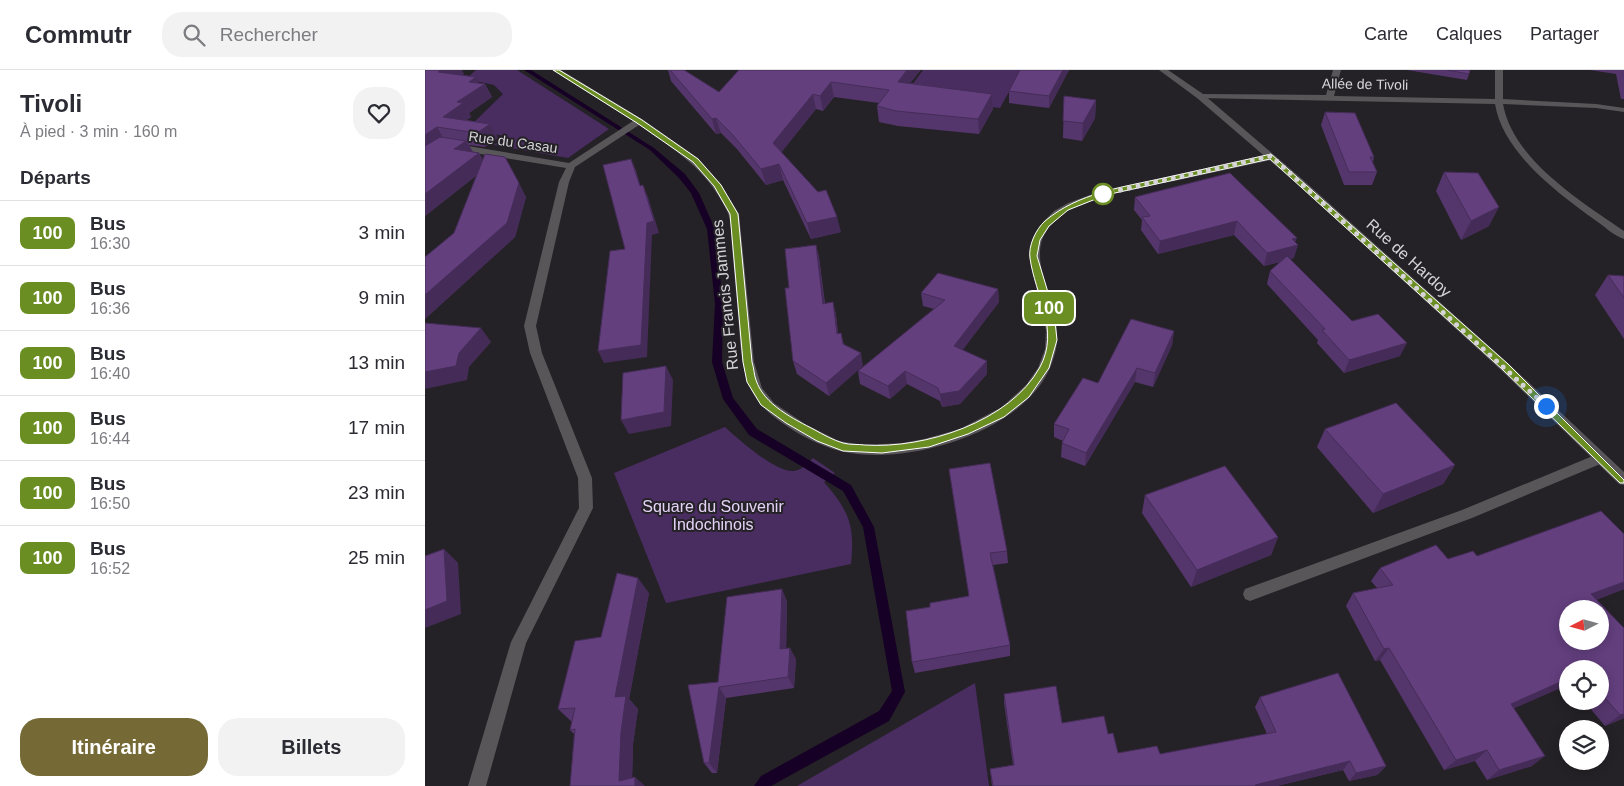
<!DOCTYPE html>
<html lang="fr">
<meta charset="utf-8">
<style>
:root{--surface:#fff;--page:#f2f2f3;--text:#2b2b33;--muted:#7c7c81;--line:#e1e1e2;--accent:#756a35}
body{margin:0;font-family:Arial,sans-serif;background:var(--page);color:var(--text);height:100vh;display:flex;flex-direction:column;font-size:19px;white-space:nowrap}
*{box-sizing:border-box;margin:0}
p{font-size:16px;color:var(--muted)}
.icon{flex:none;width:28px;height:28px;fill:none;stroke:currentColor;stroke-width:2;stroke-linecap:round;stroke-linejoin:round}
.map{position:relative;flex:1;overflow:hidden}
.details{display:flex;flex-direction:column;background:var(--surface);width:425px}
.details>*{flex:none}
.badge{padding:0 10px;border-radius:8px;font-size:18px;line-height:32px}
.needle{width:32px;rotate:264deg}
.fabs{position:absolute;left:1134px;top:530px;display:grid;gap:10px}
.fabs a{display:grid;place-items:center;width:50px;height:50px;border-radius:50%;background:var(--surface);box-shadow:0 2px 12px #0003;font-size:25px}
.you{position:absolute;width:25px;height:25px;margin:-12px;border:4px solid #fff;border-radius:50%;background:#1a73e8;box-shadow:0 0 0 8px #1a73e833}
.map>.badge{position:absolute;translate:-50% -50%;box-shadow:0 0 0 2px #fff}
h2{padding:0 20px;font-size:19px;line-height:45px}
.round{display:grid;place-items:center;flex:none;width:52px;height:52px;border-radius:20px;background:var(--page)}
.overview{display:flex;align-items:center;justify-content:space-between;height:85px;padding:0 20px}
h1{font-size:24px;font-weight:800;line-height:38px}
.action{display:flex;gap:10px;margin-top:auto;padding:10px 20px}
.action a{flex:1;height:58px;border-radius:20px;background:var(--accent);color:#fff;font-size:20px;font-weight:800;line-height:58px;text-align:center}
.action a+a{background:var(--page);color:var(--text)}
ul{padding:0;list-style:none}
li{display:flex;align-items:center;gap:15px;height:65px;padding:0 20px;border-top:1px solid var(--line)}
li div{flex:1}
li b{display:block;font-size:19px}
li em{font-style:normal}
li .badge{min-width:55px;font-weight:700;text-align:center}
header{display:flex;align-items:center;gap:30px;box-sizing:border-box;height:70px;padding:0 25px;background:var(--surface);border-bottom:1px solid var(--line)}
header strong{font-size:24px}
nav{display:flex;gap:28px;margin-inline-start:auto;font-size:18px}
.search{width:350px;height:45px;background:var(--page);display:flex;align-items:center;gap:12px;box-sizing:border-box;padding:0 18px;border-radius:20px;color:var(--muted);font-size:19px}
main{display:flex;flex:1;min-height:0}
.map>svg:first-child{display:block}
.green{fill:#492c60}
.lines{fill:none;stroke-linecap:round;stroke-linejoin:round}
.stream{fill:#160025;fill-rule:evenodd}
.service{fill:#585659;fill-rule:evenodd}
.minor{fill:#585659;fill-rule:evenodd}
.tertiary{fill:#585659;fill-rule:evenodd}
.wall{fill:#55366c}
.shaded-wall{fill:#452c58}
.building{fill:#633f7e;stroke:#452c58;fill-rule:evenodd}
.line{fill:#6b8e23;stroke:#fff}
.walk{stroke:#d6d4d8;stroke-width:5;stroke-dasharray:0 9}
.stop-dot{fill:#fff;stroke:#6b8e23;stroke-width:2.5}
.labels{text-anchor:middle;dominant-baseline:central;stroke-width:4;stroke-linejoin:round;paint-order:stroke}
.far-street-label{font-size:14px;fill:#d6d4d8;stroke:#252227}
.street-label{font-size:16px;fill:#d6d4d8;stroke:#252227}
.park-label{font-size:16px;fill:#e5d2f7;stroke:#252227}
</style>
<header>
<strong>Commutr</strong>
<div class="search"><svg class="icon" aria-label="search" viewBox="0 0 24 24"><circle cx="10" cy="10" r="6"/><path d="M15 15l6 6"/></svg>Rechercher</div>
<nav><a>Carte</a><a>Calques</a><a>Partager</a></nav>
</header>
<main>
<section class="details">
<div class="overview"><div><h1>Tivoli</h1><p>À pied · 3 min · 160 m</p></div><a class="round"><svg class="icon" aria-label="heart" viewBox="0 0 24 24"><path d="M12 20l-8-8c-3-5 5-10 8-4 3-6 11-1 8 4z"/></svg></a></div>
<h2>Départs</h2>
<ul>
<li><span class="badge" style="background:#6b8e23;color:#fff">100</span><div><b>Bus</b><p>16:30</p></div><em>3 min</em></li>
<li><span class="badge" style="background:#6b8e23;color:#fff">100</span><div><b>Bus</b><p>16:36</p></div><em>9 min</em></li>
<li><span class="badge" style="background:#6b8e23;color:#fff">100</span><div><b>Bus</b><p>16:40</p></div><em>13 min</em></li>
<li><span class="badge" style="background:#6b8e23;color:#fff">100</span><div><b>Bus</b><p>16:44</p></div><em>17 min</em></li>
<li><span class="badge" style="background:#6b8e23;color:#fff">100</span><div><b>Bus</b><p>16:50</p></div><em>23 min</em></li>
<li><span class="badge" style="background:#6b8e23;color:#fff">100</span><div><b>Bus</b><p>16:52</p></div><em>25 min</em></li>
</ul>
<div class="action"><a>Itinéraire</a><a>Billets</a></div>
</section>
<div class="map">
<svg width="1199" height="716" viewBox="0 0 1199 716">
<rect width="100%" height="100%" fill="#252227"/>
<g class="green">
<path d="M51 0H92L184 59 143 88 69 75 79 66 42 59 78 24 69 15 41 9Z"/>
<path d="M498 0H596L575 38 479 26Z"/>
<path d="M300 357C313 369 351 403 369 401 377 400 383 393 388 388L410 403 399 412C424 441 430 455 426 494L241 533 189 403Z"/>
<path d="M550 613 564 716H372Z"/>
</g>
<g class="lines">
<path class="stream" d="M99 0H106L229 78 260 104 274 123 290 159 298 234 297 292 308 328 332 359 426 415 449 457 480 622 464 651 346 716H329L336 706 454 641 467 621 438 457 418 421 324 365 298 329 287 292 290 234 282 159 266 123 254 108 225 80Z"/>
<path class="service" d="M1175 383 1180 384 1181 388 1180 392 1047 448 825 531 820 529 818 524 820 519 1037 440Z"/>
<g class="minor">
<path d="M127 0H136L217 49 273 88 295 113 314 144 329 292 337 318 349 333 380 354 414 371 438 375 478 373 499 369 535 359 577 337 601 315 613 298 620 279 621 260 604 186 607 170 618 152 629 141 643 133 676 121 846 84 850 87 846 90C814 97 781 104 749 111 709 120 659 122 628 153 597 183 631 227 632 262 633 275 630 286 625 298 597 363 480 397 415 381 391 375 361 358 342 341 315 316 316 278 313 244 311 222 309 199 307 177 306 166 307 151 302 141 281 98 251 81 214 55L150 97 144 112 111 256 117 283 167 408 168 438 101 573 61 716H43L86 572 154 438 153 408 105 283 99 256 134 112 141 98 31 80 27 77 31 74 144 93 208 51Z"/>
<path d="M908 0H916L909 26 1070 29V0H1078V29L1171 34 1199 38V42L1171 38 1078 34C1088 90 1156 131 1199 161V169C1189 166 1179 156 1170 150 1133 123 1078 83 1070 34L775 28 771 26 775 24 901 25Z"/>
</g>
<path class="tertiary" d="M734 0H743L778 24 877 109 1084 294 1199 402V415L1194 414 1076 300 871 113 772 28Z"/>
</g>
<g class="wall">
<path d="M0 0 39 4 37 5 54 13 60 14 67 27 44 43 46 47 41 50 65 54 73 68 60 77 44 75 48 82 54 83 58 90 101 127 90 167 0 249V187L29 163 52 105 0 146Z"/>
<path d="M243 0H259L294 22 314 0 485 13 567 24 568 39 554 64 473 56 454 52 452 36 454 33 409 27 398 41 391 39 356 82 416 162 386 169 358 110 341 115 312 79 296 63 291 64 246 11Z"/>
<path d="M644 0 624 38 584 33V21Z"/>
<path d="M982 0H1045L1044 4 1042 10Z"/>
<path d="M1165 0H1199V29H1196L1191 4Z"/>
<path d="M639 26 671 30 670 48 657 71 638 68Z"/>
<path d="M900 42 949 87 948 92 952 102 947 115H919L896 55Z"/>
<path d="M1019 102 1064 156 1036 170 1011 121Z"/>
<path d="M805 103 870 172 869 188 865 189 927 251 975 286 919 303 892 273 893 270 842 214 845 201 855 192 839 196 809 165 733 184 716 160 717 150 709 140 710 127Z"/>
<path d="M391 175 394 187 400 233 408 232 411 245 413 264 416 263 419 275 404 326 372 304 368 291 364 218Z"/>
<path d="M1183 205 1199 206V269L1170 225Z"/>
<path d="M573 219 574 232 537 280 562 304 535 334 517 337 515 331 482 314 465 329 435 314 433 301 509 239 498 236 496 223Z"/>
<path d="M749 261 747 275 728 317 710 312 660 396 636 387 637 373 638 371 629 367V354L673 313Z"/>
<path d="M900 359 1030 395 1018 414 948 443 892 377Z"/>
<path d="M524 399 582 481 583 493 568 495 585 575V586L490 603 487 592 505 537 544 526Z"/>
<path d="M720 425 853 467 846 485 766 517 717 443Z"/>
<path d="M1199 464V519L1171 530 1199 648 1180 656 1159 631H1175V599H1142V615L1089 638 1107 696 1062 710 1050 691 1019 700 955 590 950 591 921 536 928 523 952 518 946 511 955 498 1052 486Z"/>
<path d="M224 523 204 629 213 639 208 674 207 708 145 716 149 664 145 660 147 652 133 639 176 567Z"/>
<path d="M362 531 361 579 371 589 369 618 301 628 292 703H287L279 693 293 612Z"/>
<path d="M579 624 637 653 683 664 693 683 735 684 842 664 830 637 835 627 961 696 952 705 924 711 918 700 852 716H567L565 699 588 695 579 633Z"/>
</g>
<g class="shaded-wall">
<path d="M16 0H37L39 4 21 16 13 2Z"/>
<path d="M482 0H496L474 27 473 12Z"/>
<path d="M638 0H644L624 38V26Z"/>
<path d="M51 7 56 16 60 14 67 27 44 43 46 47 28 60 18 47 32 32 44 12Z"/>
<path d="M406 12 409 27 398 41 395 26Z"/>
<path d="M388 24 391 39 352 88 348 73Z"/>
<path d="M567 24 568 39 554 64 553 49Z"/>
<path d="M671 30 670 48 657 71 658 53Z"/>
<path d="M291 48 296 63 291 64 287 49Z"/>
<path d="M65 54 73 68 60 77 52 63Z"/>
<path d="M12 57 20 71 0 86V65Z"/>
<path d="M41 71 50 85 29 79Z"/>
<path d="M54 83 62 97 0 146V124Z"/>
<path d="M206 89 211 100 219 128Z"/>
<path d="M354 94 358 110 341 115 336 99Z"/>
<path d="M94 113 101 127 90 167 0 249V225Z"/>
<path d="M218 115 223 127 234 163 227 165 222 287 179 293 173 281Z"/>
<path d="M1074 137 1064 156 1036 170 1046 151Z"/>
<path d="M412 147 416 162 386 169 382 153Z"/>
<path d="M812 151 809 165 733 184 735 171Z"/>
<path d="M872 168 869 176 873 175 869 188 839 196 842 183 867 169Z"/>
<path d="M391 175 394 187 401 246 398 234Z"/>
<path d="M573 219 574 232 531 289 529 276Z"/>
<path d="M408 232 411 245 415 277 412 264Z"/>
<path d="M56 258 66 272 44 297 42 310 0 319V302Z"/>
<path d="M749 261 747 275 728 317 730 303Z"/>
<path d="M982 273 975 286 919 303 924 290Z"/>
<path d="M436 283 438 296 404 326 401 313Z"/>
<path d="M562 291V304L535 334 517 337 515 324Z"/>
<path d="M241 296 248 310 246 356 204 364 196 350Z"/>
<path d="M712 298 710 312 660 396 661 383Z"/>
<path d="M480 301 482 314 465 329 463 316Z"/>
<path d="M1030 395 1018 414 948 443 958 424Z"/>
<path d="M853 467 846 485 766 517 772 500Z"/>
<path d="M19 479 33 493 36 544 0 558V540Z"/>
<path d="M213 508 224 523 204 629 213 639 208 674 207 716 194 711 190 627Z"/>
<path d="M1199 512V519L1153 537 1166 524Z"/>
<path d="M357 519 362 531 361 591 355 579Z"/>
<path d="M365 578 371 589 369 618 363 607Z"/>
<path d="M964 578 955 590 950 591 959 579Z"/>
<path d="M1142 609V615L1074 645 1086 634Z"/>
<path d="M294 617 301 628 292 703 284 693Z"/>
<path d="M1199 644V648L1180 656 1195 645Z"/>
<path d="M1062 680 1050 691 1019 700 1031 690Z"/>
<path d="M1120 686 1107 696 1062 710 1074 700Z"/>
<path d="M925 691 918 700 852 716H829L830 715Z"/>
<path d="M961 696 952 705 924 711 931 703Z"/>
<path d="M210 707 220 716H210Z"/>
</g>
<g class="building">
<path d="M0 0H16L13 2 51 7 44 12 60 14 32 32 38 33 18 47 65 54 52 63 12 57 0 65Z"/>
<path d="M245 0H259L294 22 314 0H482L473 12 567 24 553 49 471 41 452 36 464 20 406 12 395 26 388 24 348 73 393 122 401 120 412 147 382 153 354 94 336 99 307 64 291 48 287 49Z"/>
<path d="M595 0H638L624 26 584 21Z"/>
<path d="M1022 0H1045L1044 4Z"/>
<path d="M639 26 671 30 658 53 638 51Z"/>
<path d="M900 42 930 43 949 87H945L952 102H924Z"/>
<path d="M15 67 41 71 29 79 54 83 0 124V76Z"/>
<path d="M60 84 80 87 94 113 82 153 0 225V187L29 163Z"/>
<path d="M206 89 215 116 218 115 229 151 222 153 216 275 173 281 185 181 200 179 178 95Z"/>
<path d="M1019 102 1053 103 1074 137 1046 151Z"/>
<path d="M805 103 872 168 867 169 873 175 842 183 812 151 735 171 717 147 725 146 710 127Z"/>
<path d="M391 175 398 234 408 232 412 264 416 263 418 274 436 283 401 313 368 291 360 218H364L360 179Z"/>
<path d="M862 186 927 251 953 244 982 273 924 290 897 260 900 259 845 201Z"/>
<path d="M513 203 573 219 529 276 562 291 534 321 515 324 513 318 480 301 463 316 433 301 520 230 496 223Z"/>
<path d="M1183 205 1199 206V228Z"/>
<path d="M706 249 749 261 730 303 712 298 661 383 637 373 644 359 629 354 658 308 673 313Z"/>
<path d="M0 253 56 258 34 283 31 296 0 302Z"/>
<path d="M241 296 239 342 196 350 198 303Z"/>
<path d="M971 333 1030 395 958 424 900 359Z"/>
<path d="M565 393 582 481 565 483 585 575 487 592 481 541 505 537V533L544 526 524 399Z"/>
<path d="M800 396 853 467 772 500 720 425Z"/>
<path d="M1176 441 1199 464V512L1166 524 1199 558V644L1195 645 1175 622V599H1142V609L1086 634 1120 686 1074 700 1062 680 1031 690 964 578 959 579 928 523 968 515 955 498 1011 475 1023 489 1048 481 1052 486ZM1142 539H1175V571H1142Z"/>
<path d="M19 479 22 531 0 540V486Z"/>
<path d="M192 503 213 508 190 627 201 626 196 662 194 711 210 707V716H145L150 659 145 660 150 638 133 639 150 571 176 567Z"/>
<path d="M357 519 355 579 365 578 363 607 294 617 284 693H279L263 615 293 612 302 527Z"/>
<path d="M913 603 961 696 931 703 925 691 830 715 831 716H568L565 699 589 695 579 624 631 616 637 653 679 646 683 664 688 663 693 683 732 676 735 684 851 662 835 627Z"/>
</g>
<path class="line" d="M128 0H134L217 50 273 89 296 115 313 144 327 292C329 298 329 305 331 310 339 335 369 349 390 360 399 365 408 370 418 373 425 375 433 374 440 375 499 379 585 352 615 297 635 260 610 225 605 188 603 176 611 159 620 151 653 123 698 117 739 108 775 100 811 92 846 84L1083 294 1199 410V413H1195L1077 299 845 89 681 125 643 140 624 156 615 170 612 186 629 242 632 270 624 298 604 327 579 347 543 364 504 377 457 383 418 381 392 371 361 353 336 335 322 312 318 292 305 144 289 116 268 92 212 53Z"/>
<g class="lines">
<path class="walk" d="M678 124 846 86 1121 336"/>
</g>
<circle class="stop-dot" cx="678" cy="124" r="10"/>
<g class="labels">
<g class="far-street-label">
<text transform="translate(940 14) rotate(1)">Allée de Tivoli</text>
<text transform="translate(88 72) rotate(8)">Rue du Casau</text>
</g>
<g class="street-label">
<text transform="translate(984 188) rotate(42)">Rue de Hardoy</text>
<text transform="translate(300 225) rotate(-96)">Rue Francis Jammes</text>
</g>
<g class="park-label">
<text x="288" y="436">Square du Souvenir<tspan x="288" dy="18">Indochinois</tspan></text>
</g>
</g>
</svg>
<div class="fabs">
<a><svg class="needle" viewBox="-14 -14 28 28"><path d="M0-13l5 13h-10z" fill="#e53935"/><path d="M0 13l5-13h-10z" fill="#7c7c81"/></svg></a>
<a><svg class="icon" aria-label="locate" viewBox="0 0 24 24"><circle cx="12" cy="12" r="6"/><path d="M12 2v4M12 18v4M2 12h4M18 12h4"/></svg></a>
<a><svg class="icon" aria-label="layers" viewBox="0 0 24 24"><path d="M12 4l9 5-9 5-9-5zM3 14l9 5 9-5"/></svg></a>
</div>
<div class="you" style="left:1121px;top:336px"></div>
<b class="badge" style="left:624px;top:238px;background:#6b8e23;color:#fff">100</b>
</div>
</main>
